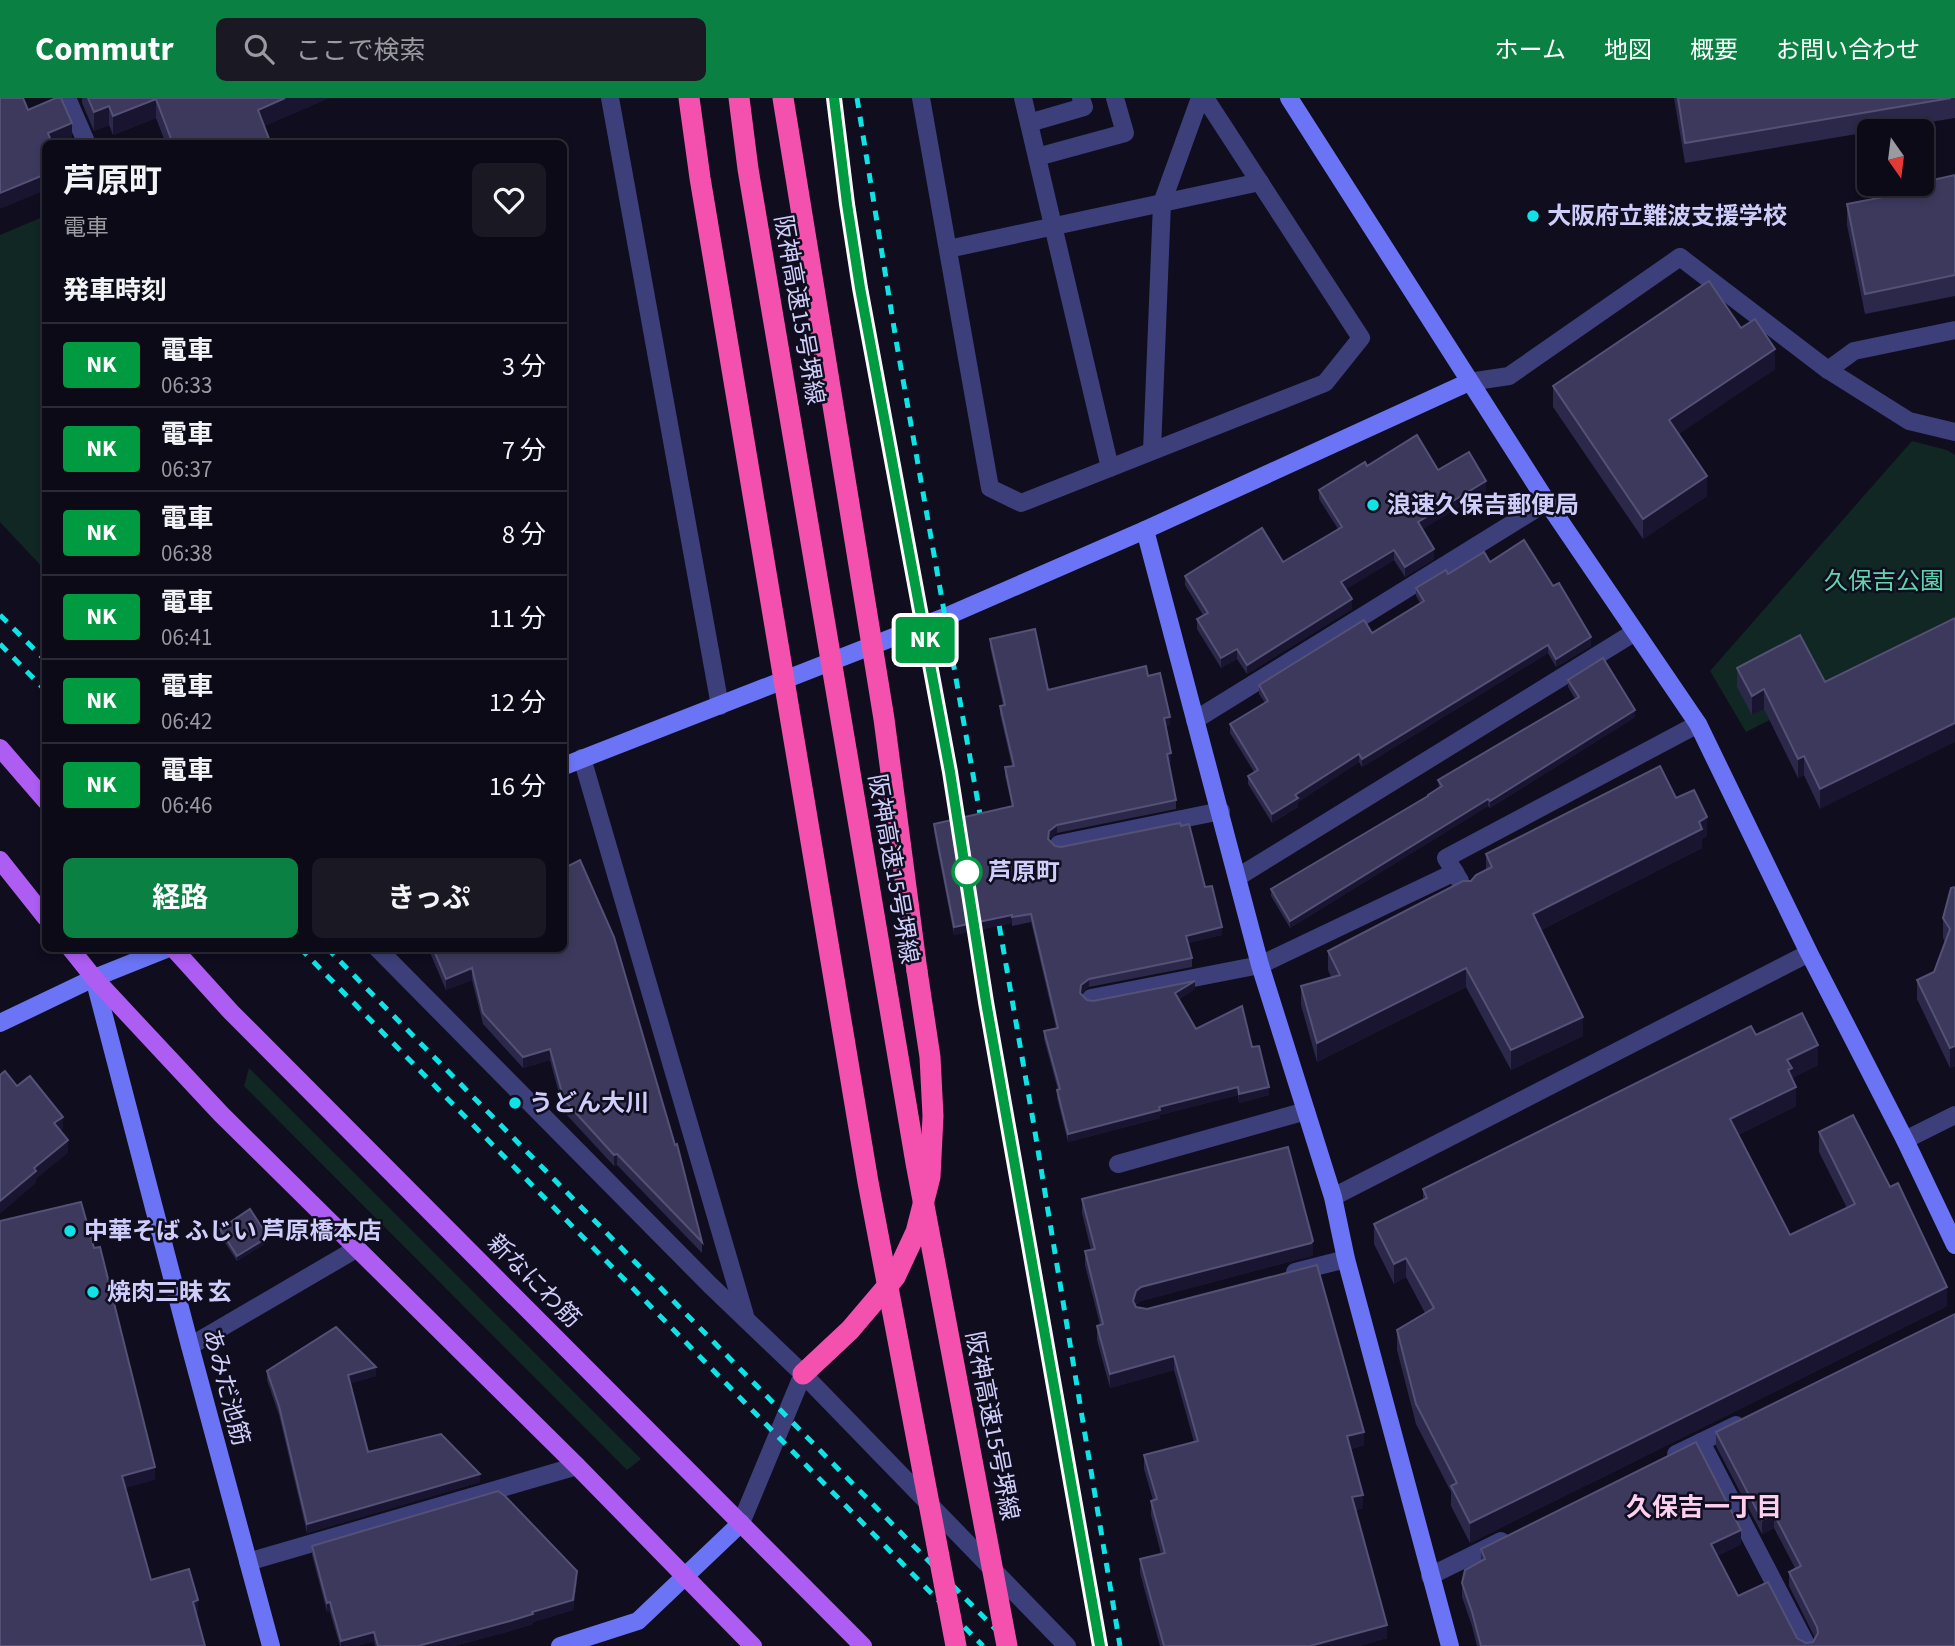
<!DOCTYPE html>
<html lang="ja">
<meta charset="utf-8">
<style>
:root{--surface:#0b0a16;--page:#191823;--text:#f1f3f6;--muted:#9a9aa1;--line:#2b2b35;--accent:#0b8043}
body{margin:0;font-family:"Source Sans 3","Noto Sans JP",sans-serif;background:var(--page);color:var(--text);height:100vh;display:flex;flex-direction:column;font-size:26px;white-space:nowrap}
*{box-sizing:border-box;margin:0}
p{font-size:23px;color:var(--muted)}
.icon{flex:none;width:38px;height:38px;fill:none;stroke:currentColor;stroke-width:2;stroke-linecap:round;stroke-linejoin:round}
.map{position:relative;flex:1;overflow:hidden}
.side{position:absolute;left:42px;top:42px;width:525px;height:812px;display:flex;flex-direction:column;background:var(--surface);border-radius:10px;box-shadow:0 4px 10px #0003,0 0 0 2px var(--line)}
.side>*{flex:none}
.badge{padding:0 14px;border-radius:5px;font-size:24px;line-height:46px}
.needle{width:46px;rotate:166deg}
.controls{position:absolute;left:1857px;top:21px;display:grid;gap:14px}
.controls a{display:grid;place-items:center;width:77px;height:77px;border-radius:10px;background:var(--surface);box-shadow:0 4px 10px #0003,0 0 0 2px var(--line);font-size:35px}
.map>.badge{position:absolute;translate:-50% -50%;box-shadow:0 0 0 4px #fff}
h2{padding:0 21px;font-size:26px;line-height:63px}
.round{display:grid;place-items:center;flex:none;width:74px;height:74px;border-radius:10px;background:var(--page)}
.head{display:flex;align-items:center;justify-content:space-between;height:119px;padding:0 21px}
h1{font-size:33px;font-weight:700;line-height:52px}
.cta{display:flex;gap:14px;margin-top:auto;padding:14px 21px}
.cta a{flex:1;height:80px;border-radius:10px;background:var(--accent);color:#fff;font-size:28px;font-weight:700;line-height:80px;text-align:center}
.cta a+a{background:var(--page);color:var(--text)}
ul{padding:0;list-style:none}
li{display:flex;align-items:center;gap:21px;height:84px;padding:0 21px;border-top:2px solid var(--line)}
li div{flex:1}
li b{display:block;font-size:26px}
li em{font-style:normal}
li .badge{min-width:77px;font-weight:700;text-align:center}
header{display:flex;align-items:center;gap:42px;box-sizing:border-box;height:98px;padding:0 35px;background:var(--accent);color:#fff}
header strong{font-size:33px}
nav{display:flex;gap:38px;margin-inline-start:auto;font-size:24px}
.search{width:490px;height:63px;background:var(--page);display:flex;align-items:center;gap:18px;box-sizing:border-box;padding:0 24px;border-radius:10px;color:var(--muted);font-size:26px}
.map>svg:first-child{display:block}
.green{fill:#112724}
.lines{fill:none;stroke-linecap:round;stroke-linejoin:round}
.lane{stroke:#3c3f79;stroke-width:18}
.street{stroke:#3c3f79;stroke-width:18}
.secondary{stroke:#6b74f5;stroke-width:18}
.primary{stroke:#ae5df3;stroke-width:18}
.highway{stroke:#f351ad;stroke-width:21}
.rail{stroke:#10e3e5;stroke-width:5;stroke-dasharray:10 9;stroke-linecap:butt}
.highway-bridge{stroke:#f351ad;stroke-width:21}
.wall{fill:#2b284a}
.shaded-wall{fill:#191531}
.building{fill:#3d395d;stroke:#545176;stroke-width:2}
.line-casing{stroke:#fff;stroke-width:16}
.line{stroke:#009a41;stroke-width:10}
.poi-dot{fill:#10e3e5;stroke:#0f0d1e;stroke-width:2.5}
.stop-dot{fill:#fff;stroke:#009a41;stroke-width:3.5}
.labels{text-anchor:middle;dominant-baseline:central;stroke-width:5;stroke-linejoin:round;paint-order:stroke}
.poi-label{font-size:24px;font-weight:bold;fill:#cfcefb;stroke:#0f0d1e;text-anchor:start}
.street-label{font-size:24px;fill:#cfcefb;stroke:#0f0d1e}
.park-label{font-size:24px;fill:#60d5ad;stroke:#0f0d1e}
.stop-label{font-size:24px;font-weight:bold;fill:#cfcefb;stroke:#0f0d1e;text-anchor:start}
.neighbourhood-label{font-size:26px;font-weight:bold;fill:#fccfef;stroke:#0f0d1e}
</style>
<header>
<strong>Commutr</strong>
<div class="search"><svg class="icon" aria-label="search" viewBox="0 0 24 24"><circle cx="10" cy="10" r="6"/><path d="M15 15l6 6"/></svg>ここで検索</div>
<nav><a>ホーム</a><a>地図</a><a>概要</a><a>お問い合わせ</a></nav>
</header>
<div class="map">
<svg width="1955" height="1548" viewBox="0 0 1955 1548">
<rect width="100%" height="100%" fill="#0f0d1e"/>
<g class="green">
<path d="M45 118V472L0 424V137Z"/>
<path d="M1912 343 1947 352 1955 357V528L1746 634 1710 573Z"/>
<path d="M249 970 641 1361 627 1372 244 988Z"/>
</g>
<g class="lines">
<g class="lane">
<path d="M921 0 990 390 1021 405 1325 285 1361 240 1205 0"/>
<path d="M1023 0 1110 370"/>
<path d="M1029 25 1084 9 1081 0"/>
<path d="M1037 59 1125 35 1115 0"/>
<path d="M948 151 1260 84"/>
<path d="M1828 272 1854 253 1955 232"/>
<path d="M1152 353 1162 105 1200 0"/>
<path d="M1059 746 1221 713"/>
<path d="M1460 783 1446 760 1698 626"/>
<path d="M1091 900 1260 867 1455 774"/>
<path d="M1118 1066 1306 1013"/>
<path d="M1295 1174 1346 1161"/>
<path d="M1701 1344 1807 1548"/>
</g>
<g class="street">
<path d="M67 0 87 46"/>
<path d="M610 0 720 608"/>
<path d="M1469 284 1509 278 1680 159 1828 272 1909 323 1955 334"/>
<path d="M1195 622 1547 404"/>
<path d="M582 660 746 1221"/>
<path d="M1238 779 1635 534"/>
<path d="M377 850 710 1187 803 1276 1067 1548"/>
<path d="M1905 1042 1955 1017"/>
<path d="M1333 1099 1809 855"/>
<path d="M190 1248 356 1151"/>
<path d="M1676 1356 1736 1327"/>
<path d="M741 1425 803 1276"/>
<path d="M248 1464 577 1368"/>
<path d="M1430 1478 1501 1443"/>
</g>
<g class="secondary">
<path d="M1289 0 1547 404 1698 626 1809 855 1905 1042 1955 1147"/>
<path d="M1145 432 1260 867 1333 1099 1346 1161 1450 1548"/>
<path d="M564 668 945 519 1145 432 1469 284"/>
<path d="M94 880 190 1248 271 1548"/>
<path d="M0 925 94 880 169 850"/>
<path d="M560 1548 638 1523 741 1425"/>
</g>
<g class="primary">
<path d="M0 650 46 703"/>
<path d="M0 762 46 820"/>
<path d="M70 850 94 880 221 1016 577 1368 753 1548"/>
<path d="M173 850 231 914 863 1548"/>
</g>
<path class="highway" d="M803 1276 850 1232 895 1179 916 1134 930 1079 933 1018 930 959 917 873"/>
<g class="rail">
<path d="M834 0 847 106 860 189 961 741"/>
<path d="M857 0 896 242 983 733"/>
<path d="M0 517 46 563"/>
<path d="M0 546 46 593"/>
<path d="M996 809 1034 1028 1120 1548"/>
<path d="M973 813 986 904 1100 1548"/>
<path d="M300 850 983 1548"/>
<path d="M327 850 1012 1548"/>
</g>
<g class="highway-bridge">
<path d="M689 0 700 80 868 1084 956 1548"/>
<path d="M739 0 748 71 916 1065 1007 1548"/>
<path d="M783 0 884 621 917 873"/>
</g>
</g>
<g class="wall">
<path d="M82 0H329L264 28 271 46H166L156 20 113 37 109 27 94 33 82 5Z"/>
<path d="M1674 0H1955V20L1875 33H1869V34L1685 65Z"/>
<path d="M1955 77V198L1865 216 1847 127V106L1924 91V84Z"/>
<path d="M1741 230 1775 271 1678 336 1707 398 1643 441 1553 309V288Z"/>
<path d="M1367 368 1438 372 1486 393 1422 431 1434 461 1405 479 1394 462 1346 491 1352 511 1247 576 1237 561 1221 570 1197 531V521L1203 517 1185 487V478L1283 464 1338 431 1319 401V392Z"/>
<path d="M1490 464 1591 548 1556 569 1548 555 1362 669 1359 664 1298 704V709L1272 725 1248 686V678L1254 674 1230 635V626L1265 605 1259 596V587L1372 535 1420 505 1416 498V490L1448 476Z"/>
<path d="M990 541 1048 592 1148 578 1170 627 1165 628 1171 664H1168L1176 702V711L1057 735 1049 741 1055 748 1205 789 1222 837 1188 845 1192 860V869L1089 889 1081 895 1087 902 1093 903 1195 891 1179 901 1196 931 1252 949 1269 997 1239 1005 1238 997 1160 1017V1020L1068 1044 1057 1000 1058 992 1044 941V933L1056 930 1031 824 1012 828V825L954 837 934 734V726L1012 708 1005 678V669L1012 668 1000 616V608L1003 607 990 549Z"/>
<path d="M1737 570 1825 584 1820 711 1804 677 1798 680 1764 611 1752 617 1737 589Z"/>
<path d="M1568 582 1635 619 1522 690 1490 710 1488 708 1290 830 1271 798V791L1428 699 1439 690 1438 682 1575 601 1568 589Z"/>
<path d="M1676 700 1707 738 1702 741V750L1541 832 1583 938 1511 972 1466 889 1317 964 1301 907V888L1331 879 1328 872V853L1471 783 1486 772V756Z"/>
<path d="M1955 789V968L1950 970 1917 901V882L1934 874 1945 844 1943 840V820Z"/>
<path d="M428 850H564L702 1144V1155L617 1067 614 1068 564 1014 550 962 523 970 483 926 472 882 446 892Z"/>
<path d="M1756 937 1818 967 1792 980 1796 1008 1738 1037 1790 1137 1847 1110 1819 1054V1034L1947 1208 1470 1445 1451 1408V1394L1416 1326 1397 1252V1232L1425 1215 1406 1179 1394 1186 1374 1146V1126L1423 1102V1091Z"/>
<path d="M1082 1101 1313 1157 1311 1158 1141 1203 1135 1207 1136 1209 1364 1347 1351 1351 1363 1410 1356 1412 1387 1540 1359 1548H1160L1140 1475V1461L1161 1456 1151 1417V1403L1153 1402 1144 1371V1357L1194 1344 1174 1272 1110 1290 1097 1242V1228L1100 1227 1085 1167V1153L1091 1152 1082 1115Z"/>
<path d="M220 1131 268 1144 237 1163 220 1137Z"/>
<path d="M267 1273 376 1278 351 1285 368 1354 480 1384 307 1435 279 1317 267 1282Z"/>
<path d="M1716 1334 1955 1548H1477L1472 1528 1462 1499V1485L1481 1464V1451L1741 1446 1717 1458 1738 1498 1806 1545 1813 1544 1815 1540 1789 1488V1474L1795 1470 1774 1430 1762 1436 1716 1348Z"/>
<path d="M312 1448 577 1483 573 1512 533 1524V1526L510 1533 454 1548H375L374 1543 357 1548H340L330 1514H327L312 1457Z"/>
</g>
<g class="shaded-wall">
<path d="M285 0H329L258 31V12Z"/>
<path d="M156 1V20L113 37V18Z"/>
<path d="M109 8V27L94 33V14Z"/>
<path d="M72 25V41L61 46H48V35Z"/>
<path d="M46 76V92L0 111V95Z"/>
<path d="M1775 251V271L1669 343V322Z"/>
<path d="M1707 378V398L1643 441V421Z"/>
<path d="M1486 383V393L1418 434V424Z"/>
<path d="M1434 451V461L1405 479V469Z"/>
<path d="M1394 452V462L1341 494V484Z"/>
<path d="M1352 501V511L1247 576V567Z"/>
<path d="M1591 539V548L1556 569V561Z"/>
<path d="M1548 547V555L1362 669V661Z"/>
<path d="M1237 551V561L1221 570V560Z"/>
<path d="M1764 591V611L1752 617V598Z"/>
<path d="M1635 612V619L1490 710V703Z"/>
<path d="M1170 619V627L1164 628V620Z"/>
<path d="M1955 625V644L1820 711V691Z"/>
<path d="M1171 655V664L1167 665V656Z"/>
<path d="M1359 656V664L1298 704V709L1272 725V716L1295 697Z"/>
<path d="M1804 658V677L1798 680V661Z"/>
<path d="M1488 701V708L1290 830V823Z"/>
<path d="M1707 719V738L1702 741V750L1533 836V816Z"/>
<path d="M1057 727V735L1049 742V733Z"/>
<path d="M1012 817V825L954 837V829Z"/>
<path d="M1222 829V837L1186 846V838Z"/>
<path d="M472 870V882L446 892V881Z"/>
<path d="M1466 870V889L1317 964V945Z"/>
<path d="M1089 881V889L1081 896V887Z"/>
<path d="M1195 883V891L1175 903V895Z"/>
<path d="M1583 919V938L1511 972V952Z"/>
<path d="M1818 947V967L1792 980 1788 992 1787 962Z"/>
<path d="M1955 948V968L1950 970V950Z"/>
<path d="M550 951V962L523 970V959Z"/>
<path d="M1238 989V997L1160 1017V1020L1068 1044V1036L1159 1009Z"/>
<path d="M1269 989V997L1239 1005V996Z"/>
<path d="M1796 989V1008L1730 1041V1021Z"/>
<path d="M63 1019V1031L54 1038V1025Z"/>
<path d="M68 1042V1055L36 1081V1085L0 1116V1103L34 1070Z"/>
<path d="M617 1056V1067L614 1068V1057Z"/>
<path d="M268 1139V1144L237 1163V1158Z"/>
<path d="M1313 1143V1157L1311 1158 1141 1203 1136 1206 1133 1203 1136 1193 1141 1189Z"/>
<path d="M1406 1160V1179L1394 1186V1166Z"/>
<path d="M1947 1189V1208L1470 1445V1425Z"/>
<path d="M1174 1258V1272L1110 1290V1276Z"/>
<path d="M376 1269V1278L348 1286V1277Z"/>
<path d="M1364 1334V1347L1347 1352V1338Z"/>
<path d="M155 1369V1382L122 1391V1378Z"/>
<path d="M480 1376V1384L307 1435V1426Z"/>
<path d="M1363 1397V1410L1352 1413V1399Z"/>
<path d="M1774 1416V1430L1762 1436V1422Z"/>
<path d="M1741 1432V1446L1711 1461V1446Z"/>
<path d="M577 1473V1483L573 1512 533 1524V1526L510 1533 454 1548H418L532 1514Z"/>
<path d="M198 1502V1515L193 1516V1504Z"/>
<path d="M330 1504V1514H327V1505Z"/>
<path d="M1387 1527V1540L1359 1548H1310Z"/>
<path d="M374 1534V1543L357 1548H341V1543Z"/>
</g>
<g class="building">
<path d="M0 0H23L28 12 56 0H61L72 25 48 35 52 46H46V76L0 95Z"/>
<path d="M88 0H285L258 12 271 46H173L156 1 113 18 109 8 94 14Z"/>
<path d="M1678 0H1951L1685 45Z"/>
<path d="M1955 77V177L1865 196 1847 106 1925 91 1924 84Z"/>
<path d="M1709 183 1741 230 1755 221 1775 251 1669 322 1707 378 1643 421 1553 288Z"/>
<path d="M1417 337 1438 372 1469 354 1486 383 1418 424 1434 451 1405 469 1394 452 1341 484 1352 501 1247 567 1237 551 1221 560 1197 521 1208 515 1185 478 1262 430 1283 464 1342 429 1319 392 1365 364 1367 368Z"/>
<path d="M1524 442 1553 488 1559 485 1591 539 1556 561 1548 547 1362 661 1359 656 1295 697 1298 700 1272 716 1248 678 1258 672 1230 626 1268 603 1259 587 1364 522 1372 535 1424 503 1416 490 1446 472 1448 476 1484 454 1490 464Z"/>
<path d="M1955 520V625L1820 691 1804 658 1798 661 1764 591 1752 598 1737 570 1800 537 1825 584Z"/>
<path d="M1035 531 1048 592 1146 568 1148 578 1160 575 1170 619 1164 620 1171 655 1167 656 1176 702 1057 727 1049 733 1048 741 1055 748 1061 749 1180 725 1181 728 1189 726 1205 789 1212 788 1222 829 1186 838 1192 860 1089 881 1081 887 1080 895 1087 902 1093 903 1195 883 1175 895 1196 931 1242 908 1252 949 1259 948 1269 989 1239 996 1238 989 1159 1009 1160 1012 1068 1036 1057 992 1060 991 1044 933 1058 930 1031 816 1012 819V817L954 829 934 726 1013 708 1005 669 1014 668 1000 608 1005 607 990 541Z"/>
<path d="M1603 560 1635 612 1522 683 1490 703 1488 701 1290 823 1271 791 1428 698V697L1442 688 1438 682 1579 599 1568 582Z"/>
<path d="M1660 668 1676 700 1694 692 1707 719 1699 724 1702 731 1533 816 1583 919 1511 952 1466 870 1317 945 1301 888 1340 877 1328 853 1463 783H1471L1476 777 1492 769 1486 756Z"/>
<path d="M580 762 614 839 675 1047 677 1046 702 1144 617 1056 614 1057 564 1002 550 951 523 959 483 915 472 870 446 881 433 850H564V770Z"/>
<path d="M1955 789V948L1950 950 1917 882 1934 874 1950 831 1943 820 1951 790Z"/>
<path d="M1802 915 1818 947 1787 962 1792 970 1788 972 1796 989 1730 1021 1790 1137 1855 1106 1819 1034 1853 1017 1890 1089 1898 1085 1947 1189 1470 1425 1451 1388 1457 1385 1416 1306 1397 1232 1434 1210 1406 1160 1394 1166 1374 1126 1427 1100 1423 1091 1751 928 1756 937Z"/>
<path d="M5 973 17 988 30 978 63 1019 54 1025 68 1042 34 1070 36 1073 0 1103V977Z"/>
<path d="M1288 1049 1313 1143 1311 1145 1141 1189 1136 1193 1133 1203 1136 1209 1147 1211 1317 1167 1364 1334 1347 1338 1363 1397 1352 1399 1387 1527 1310 1548H1164L1140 1461 1165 1455 1151 1403 1157 1401 1144 1357 1198 1343 1174 1258 1110 1276 1097 1228 1103 1226 1085 1153 1095 1151 1082 1101Z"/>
<path d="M81 1104 94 1150 100 1149 155 1369 122 1378 151 1482 189 1471 198 1502 193 1504 205 1548H0V1123Z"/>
<path d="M250 1111 268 1139 237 1158 220 1131Z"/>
<path d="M1955 1216V1548H1481L1472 1514 1462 1485 1465 1472 1485 1461 1481 1451 1696 1344 1741 1432 1711 1446 1738 1498 1768 1484 1797 1540 1806 1545 1813 1544 1818 1535 1817 1529 1789 1474 1801 1468 1774 1416 1762 1422 1716 1334Z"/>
<path d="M336 1229 376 1269 348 1277 368 1354 441 1336 480 1376 307 1426 279 1308 267 1273Z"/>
<path d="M498 1393 505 1398 577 1473 573 1502 532 1514 533 1516 510 1523 418 1548H378L374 1534 341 1543 330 1504 327 1505 312 1448Z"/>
</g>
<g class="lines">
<defs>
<path id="line" d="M834 0 847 106 860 190 950 674 986 904 1100 1548"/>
</defs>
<use href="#line" class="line-casing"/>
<use href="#line" class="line"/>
</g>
<g class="poi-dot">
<circle cx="1533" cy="118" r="7"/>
<circle cx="1373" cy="407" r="7"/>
<circle cx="515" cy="1005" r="7"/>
<circle cx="70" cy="1133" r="7"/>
<circle cx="93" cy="1194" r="7"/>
</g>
<circle class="stop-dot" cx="967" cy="774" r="14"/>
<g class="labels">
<g class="poi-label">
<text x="1547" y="118">大阪府立難波支援学校</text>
<text x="1387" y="407">浪速久保吉郵便局</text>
<text x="529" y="1005">うどん大川</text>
<text x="84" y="1133">中華そば ふじい 芦原橋本店</text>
<text x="107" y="1194">焼肉三昧 玄</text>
</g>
<g class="street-label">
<text transform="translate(799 212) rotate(80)">阪神高速15号堺線</text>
<text transform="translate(893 771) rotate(80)">阪神高速15号堺線</text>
<text transform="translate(534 1183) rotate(45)">新なにわ筋</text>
<text transform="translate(226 1289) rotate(75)">あみだ池筋</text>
<text transform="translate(992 1328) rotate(79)">阪神高速15号堺線</text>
</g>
<g class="park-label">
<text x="1884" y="483">久保吉公園</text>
</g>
<g class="stop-label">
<text x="988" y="774">芦原町</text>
</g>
<g class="neighbourhood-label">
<text x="1704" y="1409">久保吉一丁目</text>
</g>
</g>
</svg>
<div class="controls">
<a><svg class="needle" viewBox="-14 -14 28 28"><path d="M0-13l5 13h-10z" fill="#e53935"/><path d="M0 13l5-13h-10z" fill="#9a9aa1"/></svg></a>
</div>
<b class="badge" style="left:925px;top:542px;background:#009a41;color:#fff">NK</b>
<section class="side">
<div class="head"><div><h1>芦原町</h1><p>電車</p></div><a class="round"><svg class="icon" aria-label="heart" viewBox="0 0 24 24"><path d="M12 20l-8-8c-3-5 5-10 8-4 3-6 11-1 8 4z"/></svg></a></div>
<h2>発車時刻</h2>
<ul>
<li><span class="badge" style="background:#009a41;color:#fff">NK</span><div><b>電車</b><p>06:33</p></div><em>3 分</em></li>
<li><span class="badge" style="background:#009a41;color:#fff">NK</span><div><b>電車</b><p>06:37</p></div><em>7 分</em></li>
<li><span class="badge" style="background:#009a41;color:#fff">NK</span><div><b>電車</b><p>06:38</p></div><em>8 分</em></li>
<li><span class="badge" style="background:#009a41;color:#fff">NK</span><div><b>電車</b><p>06:41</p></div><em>11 分</em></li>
<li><span class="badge" style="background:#009a41;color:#fff">NK</span><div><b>電車</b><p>06:42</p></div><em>12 分</em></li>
<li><span class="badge" style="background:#009a41;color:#fff">NK</span><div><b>電車</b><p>06:46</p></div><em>16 分</em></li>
</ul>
<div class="cta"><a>経路</a><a>きっぷ</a></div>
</section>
</div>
